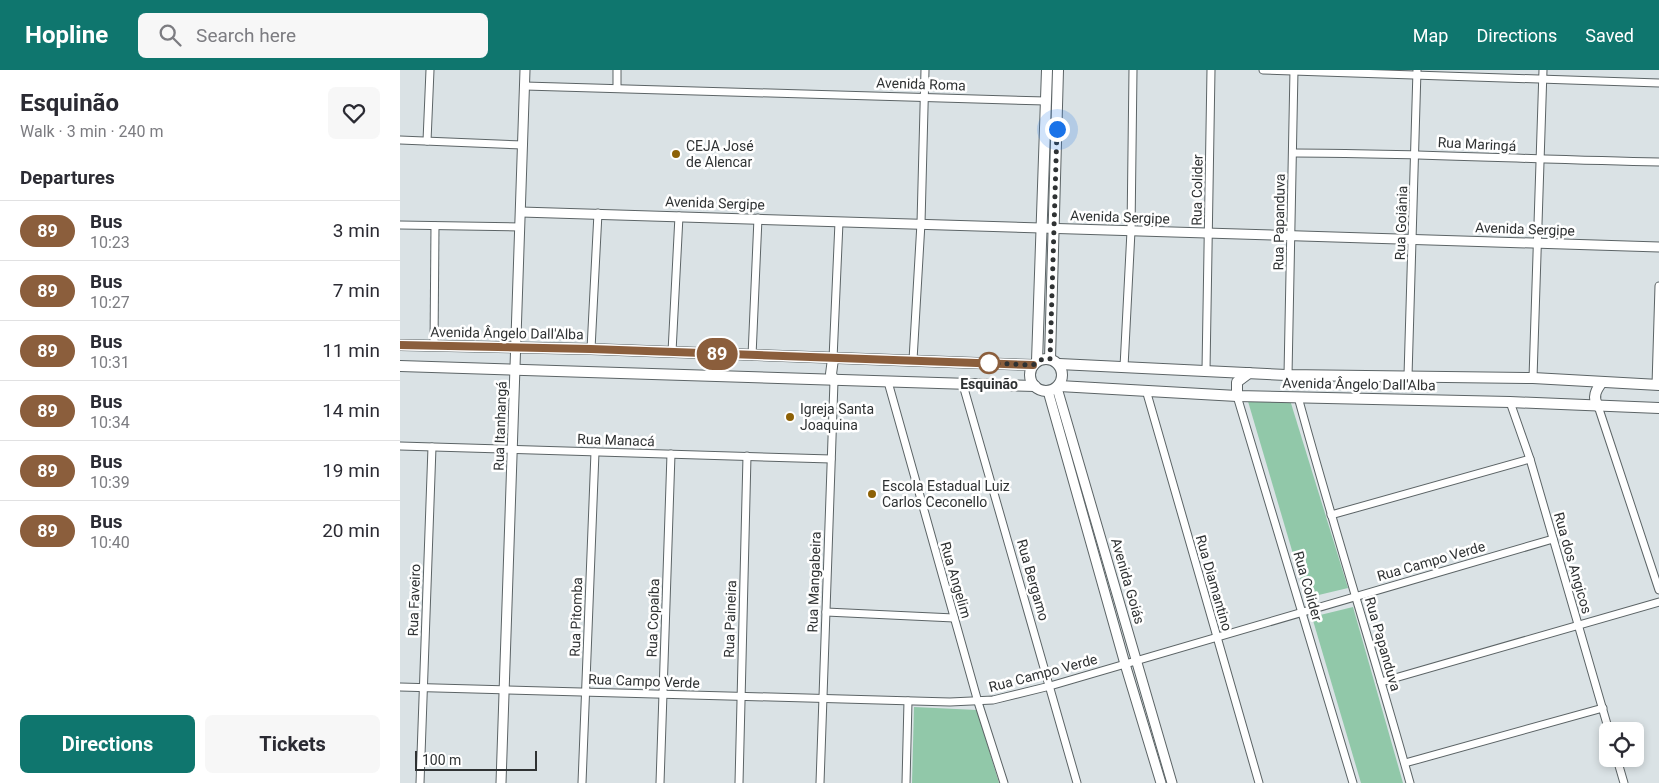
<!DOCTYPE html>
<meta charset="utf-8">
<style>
:root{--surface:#fff;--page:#f7f7f7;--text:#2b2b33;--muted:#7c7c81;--line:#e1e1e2;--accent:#0f766e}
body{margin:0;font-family:Roboto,sans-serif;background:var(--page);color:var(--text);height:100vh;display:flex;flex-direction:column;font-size:19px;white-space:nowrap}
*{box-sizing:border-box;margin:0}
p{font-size:16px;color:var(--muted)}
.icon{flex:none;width:28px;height:28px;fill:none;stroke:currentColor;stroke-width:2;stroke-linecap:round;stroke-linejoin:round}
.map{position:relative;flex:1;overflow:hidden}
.panel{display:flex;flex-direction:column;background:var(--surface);width:400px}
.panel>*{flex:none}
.badge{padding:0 10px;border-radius:16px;font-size:18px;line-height:32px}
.fabs{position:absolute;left:1199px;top:652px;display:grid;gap:10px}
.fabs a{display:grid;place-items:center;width:45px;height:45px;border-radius:8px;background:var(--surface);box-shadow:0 2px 8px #0003;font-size:25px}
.scale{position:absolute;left:15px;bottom:12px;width:122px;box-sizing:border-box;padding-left:5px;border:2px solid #2f3233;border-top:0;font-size:14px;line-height:18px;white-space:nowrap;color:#2f3233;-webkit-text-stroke:4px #fff;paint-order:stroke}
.you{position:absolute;width:25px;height:25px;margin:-12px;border:4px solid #fff;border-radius:50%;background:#1a73e8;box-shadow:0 0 0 8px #1a73e833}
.map>.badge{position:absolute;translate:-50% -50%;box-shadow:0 0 0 2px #fff}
h2{padding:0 20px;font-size:19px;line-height:45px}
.round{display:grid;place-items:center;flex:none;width:52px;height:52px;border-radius:8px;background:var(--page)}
.summary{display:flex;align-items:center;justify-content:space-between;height:85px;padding:0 20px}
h1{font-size:24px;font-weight:700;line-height:38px}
.button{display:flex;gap:10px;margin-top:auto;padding:10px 20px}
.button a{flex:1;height:58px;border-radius:8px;background:var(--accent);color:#fff;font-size:20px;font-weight:700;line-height:58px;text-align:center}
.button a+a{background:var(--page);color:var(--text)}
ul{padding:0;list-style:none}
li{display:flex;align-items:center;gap:15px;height:60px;padding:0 20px;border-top:1px solid var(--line)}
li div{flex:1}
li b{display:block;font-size:19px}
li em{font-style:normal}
li .badge{min-width:55px;font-weight:700;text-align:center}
header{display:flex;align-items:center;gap:30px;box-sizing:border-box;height:70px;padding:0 25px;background:var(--accent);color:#fff}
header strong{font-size:24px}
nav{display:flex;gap:28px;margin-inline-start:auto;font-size:18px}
.search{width:350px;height:45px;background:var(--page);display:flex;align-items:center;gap:12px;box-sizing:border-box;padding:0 18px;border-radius:8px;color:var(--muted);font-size:19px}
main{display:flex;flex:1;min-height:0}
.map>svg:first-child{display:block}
.green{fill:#91c8a9}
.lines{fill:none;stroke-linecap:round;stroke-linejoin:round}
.minor-casing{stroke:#5c6466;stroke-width:9}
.tertiary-casing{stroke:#5c6466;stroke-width:11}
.secondary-casing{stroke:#5c6466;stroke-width:12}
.minor{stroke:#fff;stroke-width:7}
.tertiary{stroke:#fff;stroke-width:9}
.secondary{stroke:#fff;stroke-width:10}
.line-casing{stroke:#fff;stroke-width:11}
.line{stroke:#8b5e3c;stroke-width:8}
.walk{stroke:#2f3233;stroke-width:5;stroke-dasharray:0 9}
.poi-dot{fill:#8d6106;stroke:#fff;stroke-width:2}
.stop-dot{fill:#fff;stroke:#8b5e3c;stroke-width:2.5}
.labels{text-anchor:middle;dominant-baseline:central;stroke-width:5;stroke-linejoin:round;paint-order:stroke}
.street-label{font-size:14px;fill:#2f3233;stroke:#fff}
.poi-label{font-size:14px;fill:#2f3233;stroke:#fff;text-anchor:start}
.stop-label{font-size:14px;font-weight:bold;fill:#2f3233;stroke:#fff}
</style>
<header>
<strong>Hopline</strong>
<div class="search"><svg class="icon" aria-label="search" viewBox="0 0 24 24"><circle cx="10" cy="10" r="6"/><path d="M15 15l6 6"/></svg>Search here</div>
<nav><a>Map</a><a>Directions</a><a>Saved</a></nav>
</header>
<main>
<section class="panel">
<div class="summary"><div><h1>Esquinão</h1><p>Walk · 3 min · 240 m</p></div><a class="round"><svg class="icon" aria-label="heart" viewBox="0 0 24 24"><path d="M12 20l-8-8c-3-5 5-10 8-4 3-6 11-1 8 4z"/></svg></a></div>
<h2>Departures</h2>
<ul>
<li><span class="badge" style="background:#8b5e3c;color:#fff">89</span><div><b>Bus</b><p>10:23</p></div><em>3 min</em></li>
<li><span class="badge" style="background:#8b5e3c;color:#fff">89</span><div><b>Bus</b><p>10:27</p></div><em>7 min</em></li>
<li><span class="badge" style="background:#8b5e3c;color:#fff">89</span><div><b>Bus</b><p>10:31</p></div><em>11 min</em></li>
<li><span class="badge" style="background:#8b5e3c;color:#fff">89</span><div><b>Bus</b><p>10:34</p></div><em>14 min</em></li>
<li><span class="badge" style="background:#8b5e3c;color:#fff">89</span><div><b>Bus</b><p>10:39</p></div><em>19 min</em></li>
<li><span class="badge" style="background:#8b5e3c;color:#fff">89</span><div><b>Bus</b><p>10:40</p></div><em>20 min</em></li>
</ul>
<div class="button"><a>Directions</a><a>Tickets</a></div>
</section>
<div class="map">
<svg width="1259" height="713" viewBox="0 0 1259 713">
<rect width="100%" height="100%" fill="#dae2e5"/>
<g class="green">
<path d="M847 328 890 330 948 518 906 528Z"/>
<path d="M953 537 1003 713H961L912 547Z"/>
<path d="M514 637 577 640 599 713H512Z"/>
</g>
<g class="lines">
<defs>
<g id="minor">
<path d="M863 0 1259 13"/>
<path d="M125 16 646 31"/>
<path d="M217 18V0"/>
<path d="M0 70 123 75"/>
<path d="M27 71 30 0"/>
<path d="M894 83C1016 83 1137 90 1259 92"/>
<path d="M0 155 120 157"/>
<path d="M34 276 35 156"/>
<path d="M191 279 198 143"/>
<path d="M272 282 279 146"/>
<path d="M352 286 358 148"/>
<path d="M433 289 439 152"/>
<path d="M513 290 521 153 525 0"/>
<path d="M724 297 731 161 733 0"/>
<path d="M806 300 811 0"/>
<path d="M888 305 894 0"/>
<path d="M1008 306 1017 0"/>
<path d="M1133 308 1143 0"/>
<path d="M488 312 578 632 604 713"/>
<path d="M563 315 677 713"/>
<path d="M1256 315 1259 216"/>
<path d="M746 320 859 713"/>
<path d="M837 326 953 713"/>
<path d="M898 327C933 456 974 584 1010 713"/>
<path d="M1110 332 1130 389 1209 661"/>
<path d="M1198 336 1259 520"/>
<path d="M0 376 431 389"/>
<path d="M931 445 1130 389"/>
<path d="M426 542 554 548"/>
<path d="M981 612 1259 532"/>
<path d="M0 617 550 632 593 630 650 616 1153 469"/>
<path d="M1217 689 1224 713"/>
<path d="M1005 693 1203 638"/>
<path d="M20 713 32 377"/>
<path d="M182 713 195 382"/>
<path d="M260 713 271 384"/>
<path d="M339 713 347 386"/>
<path d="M420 713 434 311"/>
<path d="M506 713 508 631"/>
</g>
<g id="tertiary">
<path d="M121 142 1259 177"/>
<path d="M657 318 772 713"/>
<path d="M648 321 725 594 761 713"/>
<path d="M101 713 125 0"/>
</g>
<g id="secondary">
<path d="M0 275 191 279 633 295"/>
<circle cx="646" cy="305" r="16"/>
<path d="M433 289 431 304 434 311"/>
<path d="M650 289 658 0"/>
<path d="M637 291 647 0"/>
<path d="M659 294 886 305 1133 308 1259 315"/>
<path d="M0 296 635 316"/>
<path d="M659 316 837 326 1110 332 1259 338"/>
<path d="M837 326V312L849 303"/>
<path d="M1198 336C1192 327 1196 320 1202 312"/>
</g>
</defs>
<use href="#minor" class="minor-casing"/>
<use href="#tertiary" class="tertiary-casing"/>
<use href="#secondary" class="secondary-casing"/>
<use href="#minor" class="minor"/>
<use href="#tertiary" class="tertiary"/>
<use href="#secondary" class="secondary"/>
</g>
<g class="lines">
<defs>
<path id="line" d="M0 275 191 279 633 295"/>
</defs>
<use href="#line" class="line-casing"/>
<use href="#line" class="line"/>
<path class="walk" d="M589 293 633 295 640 290 650 289 657 59"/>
</g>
<g class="poi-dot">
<circle cx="276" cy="84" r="5"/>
<circle cx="390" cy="347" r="5"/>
<circle cx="472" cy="424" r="5"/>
</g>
<circle class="stop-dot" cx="589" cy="293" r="10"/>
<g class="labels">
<g class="street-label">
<text transform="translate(521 14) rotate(2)">Avenida Roma</text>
<text transform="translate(1077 74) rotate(3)">Rua Maringá</text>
<text transform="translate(797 120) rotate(-89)">Rua Colider</text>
<text transform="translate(315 133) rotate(2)">Avenida Sergipe</text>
<text transform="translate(720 147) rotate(2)">Avenida Sergipe</text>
<text transform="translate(879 152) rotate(-89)">Rua Papanduva</text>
<text transform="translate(1001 153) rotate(-88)">Rua Goiânia</text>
<text transform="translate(1125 159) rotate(2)">Avenida Sergipe</text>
<text transform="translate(107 263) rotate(1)">Avenida Ângelo Dall'Alba</text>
<text transform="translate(959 314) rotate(1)">Avenida Ângelo Dall'Alba</text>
<text transform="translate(100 356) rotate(-88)">Rua Itanhangá</text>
<text transform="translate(216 370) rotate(2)">Rua Manacá</text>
<text transform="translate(1031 491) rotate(-16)">Rua Campo Verde</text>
<text transform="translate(1173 493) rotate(74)">Rua dos Angicos</text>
<text transform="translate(556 510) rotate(74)">Rua Angelim</text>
<text transform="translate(633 510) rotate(74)">Rua Bergamo</text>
<text transform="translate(728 511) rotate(74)">Avenida Goiás</text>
<text transform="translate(414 512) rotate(-88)">Rua Mangabeira</text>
<text transform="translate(814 513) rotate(74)">Rua Diamantino</text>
<text transform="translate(908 516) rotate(74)">Rua Colider</text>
<text transform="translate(14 530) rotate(-88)">Rua Faveiro</text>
<text transform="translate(176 547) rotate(-88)">Rua Pitomba</text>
<text transform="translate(253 548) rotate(-88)">Rua Copaíba</text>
<text transform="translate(330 549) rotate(-88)">Rua Paineira</text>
<text transform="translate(983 574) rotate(74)">Rua Papanduva</text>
<text transform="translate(643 603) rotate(-15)">Rua Campo Verde</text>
<text transform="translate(244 611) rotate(2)">Rua Campo Verde</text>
</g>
<g class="poi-label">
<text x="286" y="76">CEJA José<tspan x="286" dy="16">de Alencar</tspan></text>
<text x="400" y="339">Igreja Santa<tspan x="400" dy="16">Joaquina</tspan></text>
<text x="482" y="416">Escola Estadual Luiz<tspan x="482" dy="16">Carlos Ceconello</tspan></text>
</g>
<g class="stop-label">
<text x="589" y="314">Esquinão</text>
</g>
</g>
</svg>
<div class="fabs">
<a><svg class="icon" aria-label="locate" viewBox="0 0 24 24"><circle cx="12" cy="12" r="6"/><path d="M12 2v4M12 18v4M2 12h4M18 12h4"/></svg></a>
</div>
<div class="scale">100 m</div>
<div class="you" style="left:657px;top:59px"></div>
<b class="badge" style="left:317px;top:284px;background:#8b5e3c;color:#fff">89</b>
</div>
</main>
